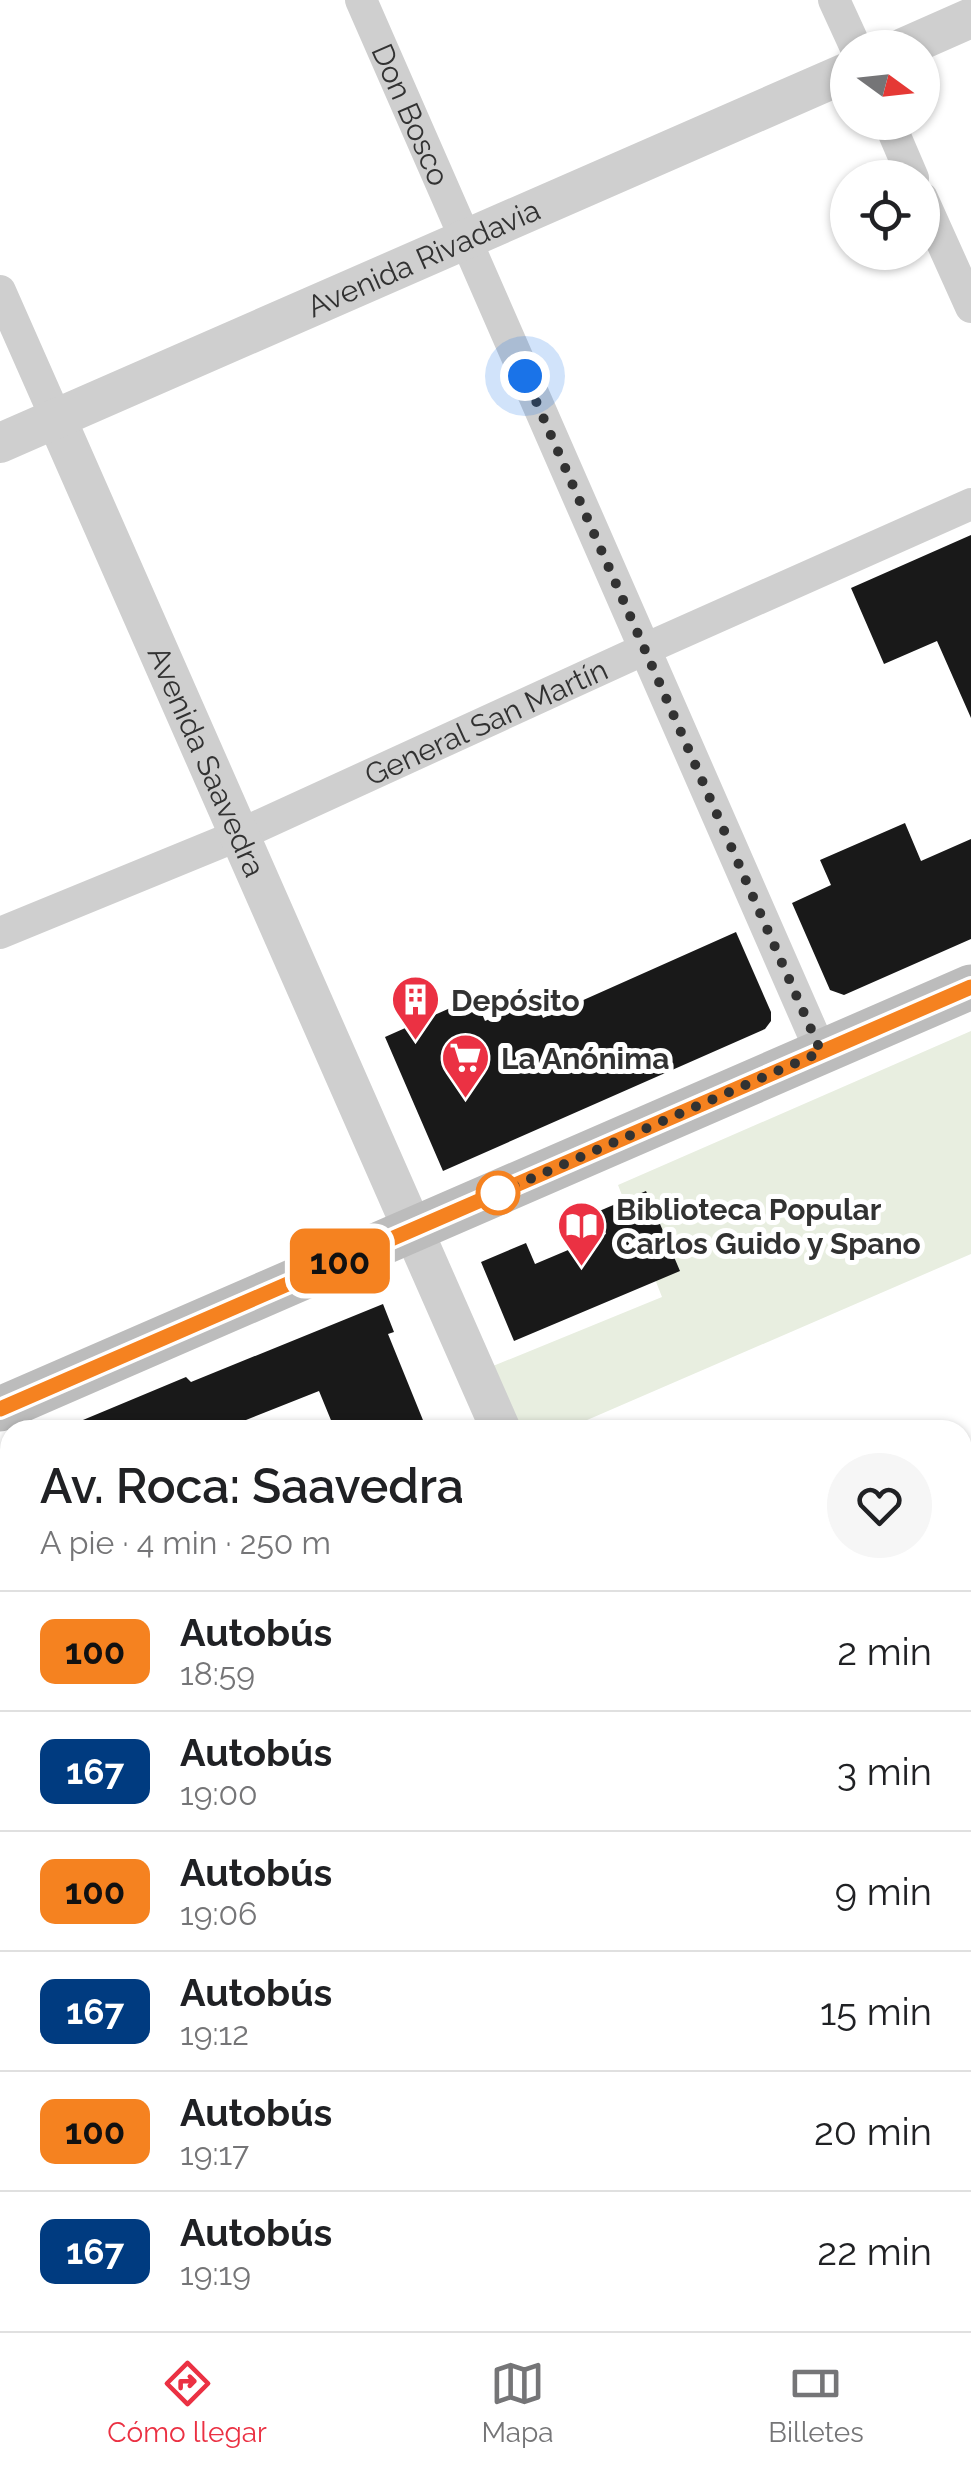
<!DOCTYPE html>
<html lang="es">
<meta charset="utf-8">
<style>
:root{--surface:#fff;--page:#f6f6f6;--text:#202124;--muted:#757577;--line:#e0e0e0;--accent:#eb3143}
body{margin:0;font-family:Raleway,sans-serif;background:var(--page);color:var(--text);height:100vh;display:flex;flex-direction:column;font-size:38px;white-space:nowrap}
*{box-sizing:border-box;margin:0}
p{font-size:32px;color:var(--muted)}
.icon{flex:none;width:55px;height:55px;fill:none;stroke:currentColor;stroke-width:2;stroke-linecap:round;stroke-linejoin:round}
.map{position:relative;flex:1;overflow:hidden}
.panel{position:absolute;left:0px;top:1420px;width:972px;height:912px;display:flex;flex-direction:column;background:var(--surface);border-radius:30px 30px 0 0;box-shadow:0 2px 8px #0004}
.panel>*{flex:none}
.badge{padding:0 20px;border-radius:15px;font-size:35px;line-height:65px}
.needle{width:65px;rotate:105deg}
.tools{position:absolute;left:830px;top:30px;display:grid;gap:20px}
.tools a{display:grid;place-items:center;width:110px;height:110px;border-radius:50%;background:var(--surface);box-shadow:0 2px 8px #0004;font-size:50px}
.you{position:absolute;width:50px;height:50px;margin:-25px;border:8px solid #fff;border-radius:50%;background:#1a73e8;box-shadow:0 0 0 15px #1a73e833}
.map>.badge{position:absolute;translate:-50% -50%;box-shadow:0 0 0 5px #fff}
.round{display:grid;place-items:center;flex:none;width:105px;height:105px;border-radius:52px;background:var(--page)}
.head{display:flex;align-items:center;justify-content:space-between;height:170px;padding:0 40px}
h1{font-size:48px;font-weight:600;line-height:75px}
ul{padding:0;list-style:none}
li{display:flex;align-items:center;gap:30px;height:120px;padding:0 40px;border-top:2px solid var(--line)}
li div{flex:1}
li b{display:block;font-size:38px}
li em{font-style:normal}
li .badge{min-width:110px;font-weight:700;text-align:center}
.tabs{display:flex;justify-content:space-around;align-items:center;height:140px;border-top:2px solid var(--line);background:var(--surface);font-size:28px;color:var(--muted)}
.tabs a{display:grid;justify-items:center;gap:5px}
.tabs .on{color:var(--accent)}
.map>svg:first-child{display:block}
.green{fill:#e8eee0}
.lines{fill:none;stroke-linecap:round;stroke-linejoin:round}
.stream{stroke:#cce2ee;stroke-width:9}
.building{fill:#191919}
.minor{stroke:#cfcfcf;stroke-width:32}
.tertiary{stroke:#cfcfcf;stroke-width:40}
.secondary{stroke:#bcbcbc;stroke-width:45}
.line-casing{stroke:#fff;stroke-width:22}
.line{stroke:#f58220;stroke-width:15}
.walk{stroke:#323232;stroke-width:10;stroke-dasharray:0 18}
.stop-dot{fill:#fff;stroke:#f58220;stroke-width:5}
.labels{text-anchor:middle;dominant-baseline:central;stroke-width:10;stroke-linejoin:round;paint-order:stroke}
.street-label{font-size:30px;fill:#323232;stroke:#fff}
.poi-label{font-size:30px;font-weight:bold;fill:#323232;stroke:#fff;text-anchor:start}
</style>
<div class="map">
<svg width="971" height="2331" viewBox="0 0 971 2331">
<rect width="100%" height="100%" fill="#fff"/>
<path class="green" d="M971 1031V1254L564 1430H520L493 1366 662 1297 618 1185Z"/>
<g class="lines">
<g class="stream">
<path d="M962 1694 971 1690"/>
<path d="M0 1894 10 1889"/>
</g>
</g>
<g class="building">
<path d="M971 535V718L937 641 884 664 851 588Z"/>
<path d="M905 823 921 861 971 839V939L844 995 830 990 792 903 831 885 820 860Z"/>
<path d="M736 932 771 1012V1021L765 1029 443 1171 385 1037 475 997 485 1021 535 999 543 1018Z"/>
<path d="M646 1191 680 1271 514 1341 481 1262 526 1243 535 1264 606 1234 597 1212Z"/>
<path d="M383 1304 394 1332 388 1334 427 1430H335L319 1391 241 1422 245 1430H59L186 1377 191 1382Z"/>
</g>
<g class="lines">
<g class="minor">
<path id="s1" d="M361 0 821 1052"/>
<path d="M834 0 856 48"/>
<path d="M889 122 913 178"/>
<path d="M922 198 971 307"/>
<path d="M0 291 56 418"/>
<path id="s2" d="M0 933 239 835 645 649 971 504"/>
<path d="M962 1726 971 1722"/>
<path d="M0 1827 10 1823"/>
<path d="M0 2143 10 2138"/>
<path d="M962 2188 971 2184"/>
<path d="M416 2322 420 2331"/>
<path d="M634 2331 653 2322"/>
</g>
<g class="tertiary">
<path d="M903 48 971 18"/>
<path id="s3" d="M56 418 501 1430"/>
<path id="s4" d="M0 443 848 72"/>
<path d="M962 1950 971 1954"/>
<path d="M894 2322 897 2331"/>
</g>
<path class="secondary" d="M0 1409 971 987"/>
</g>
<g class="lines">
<defs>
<path id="line" d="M0 1409 971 987"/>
</defs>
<use href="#line" class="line-casing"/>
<use href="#line" class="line"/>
<path class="walk" d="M498 1193 821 1052 525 376"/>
</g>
<defs>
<symbol id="building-pin" viewBox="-11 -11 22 30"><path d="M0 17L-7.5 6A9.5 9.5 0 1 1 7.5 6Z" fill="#eb3143" stroke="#fff"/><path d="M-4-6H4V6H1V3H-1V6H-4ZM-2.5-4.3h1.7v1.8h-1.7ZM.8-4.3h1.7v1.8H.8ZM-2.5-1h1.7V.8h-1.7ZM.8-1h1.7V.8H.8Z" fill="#fff"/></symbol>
<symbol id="supermarket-pin" viewBox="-11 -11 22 30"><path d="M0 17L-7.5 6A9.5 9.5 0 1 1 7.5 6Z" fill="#eb3143" stroke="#fff"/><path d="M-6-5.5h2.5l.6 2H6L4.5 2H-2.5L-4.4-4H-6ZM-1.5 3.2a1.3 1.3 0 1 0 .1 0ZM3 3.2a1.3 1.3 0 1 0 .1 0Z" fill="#fff"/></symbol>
<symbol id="library-pin" viewBox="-11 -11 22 30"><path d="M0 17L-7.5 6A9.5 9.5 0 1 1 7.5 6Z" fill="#eb3143" stroke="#fff"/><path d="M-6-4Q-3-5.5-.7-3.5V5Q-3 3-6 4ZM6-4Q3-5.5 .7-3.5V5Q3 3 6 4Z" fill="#fff"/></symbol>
</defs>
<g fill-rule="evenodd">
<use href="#building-pin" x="388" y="972" width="55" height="75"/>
<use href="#supermarket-pin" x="438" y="1030" width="55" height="75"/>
<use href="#library-pin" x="554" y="1198" width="55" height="75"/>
</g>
<circle class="stop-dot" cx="498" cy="1193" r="20"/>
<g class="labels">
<g class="street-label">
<text stroke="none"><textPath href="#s1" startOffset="125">Don Bosco</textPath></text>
<text stroke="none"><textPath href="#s4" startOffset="462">Avenida Rivadavia</textPath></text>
<text stroke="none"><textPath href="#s2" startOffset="530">General San Martín</textPath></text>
<text stroke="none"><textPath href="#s3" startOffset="375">Avenida Saavedra</textPath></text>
</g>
<g class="poi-label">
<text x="451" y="1000">Depósito</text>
<text x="501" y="1058">La Anónima</text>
<text x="616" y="1209">Biblioteca Popular<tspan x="616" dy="34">Carlos Guido y Spano</tspan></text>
</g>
</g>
</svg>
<div class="tools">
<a><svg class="needle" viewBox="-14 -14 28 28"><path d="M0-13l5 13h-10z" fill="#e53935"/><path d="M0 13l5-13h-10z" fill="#757577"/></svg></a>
<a><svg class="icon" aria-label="locate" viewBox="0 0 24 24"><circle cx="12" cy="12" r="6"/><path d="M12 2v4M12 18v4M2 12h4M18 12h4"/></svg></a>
</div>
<div class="you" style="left:525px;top:376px"></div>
<b class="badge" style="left:340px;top:1261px;background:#f58220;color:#111">100</b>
<section class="panel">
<div class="head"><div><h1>Av. Roca: Saavedra</h1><p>A pie · 4 min · 250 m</p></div><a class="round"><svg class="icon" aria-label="heart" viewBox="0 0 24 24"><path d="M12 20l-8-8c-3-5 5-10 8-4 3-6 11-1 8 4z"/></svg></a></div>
<ul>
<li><span class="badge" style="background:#f58220;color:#111">100</span><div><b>Autobús</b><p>18:59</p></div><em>2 min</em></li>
<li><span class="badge" style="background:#003b80;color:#fff">167</span><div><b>Autobús</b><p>19:00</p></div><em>3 min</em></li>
<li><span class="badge" style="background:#f58220;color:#111">100</span><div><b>Autobús</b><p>19:06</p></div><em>9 min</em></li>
<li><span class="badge" style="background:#003b80;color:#fff">167</span><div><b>Autobús</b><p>19:12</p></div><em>15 min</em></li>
<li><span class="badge" style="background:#f58220;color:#111">100</span><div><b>Autobús</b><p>19:17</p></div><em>20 min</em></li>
<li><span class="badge" style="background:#003b80;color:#fff">167</span><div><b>Autobús</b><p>19:19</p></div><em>22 min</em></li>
</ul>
</section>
</div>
<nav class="tabs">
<a class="on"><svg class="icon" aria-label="directions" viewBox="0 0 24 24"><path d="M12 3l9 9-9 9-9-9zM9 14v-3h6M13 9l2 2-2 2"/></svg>Cómo llegar</a>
<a><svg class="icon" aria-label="map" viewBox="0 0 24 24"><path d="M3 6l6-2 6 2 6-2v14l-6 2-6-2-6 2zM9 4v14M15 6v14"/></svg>Mapa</a>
<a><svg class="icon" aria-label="tickets" viewBox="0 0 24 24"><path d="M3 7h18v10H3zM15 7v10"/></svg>Billetes</a>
</nav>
